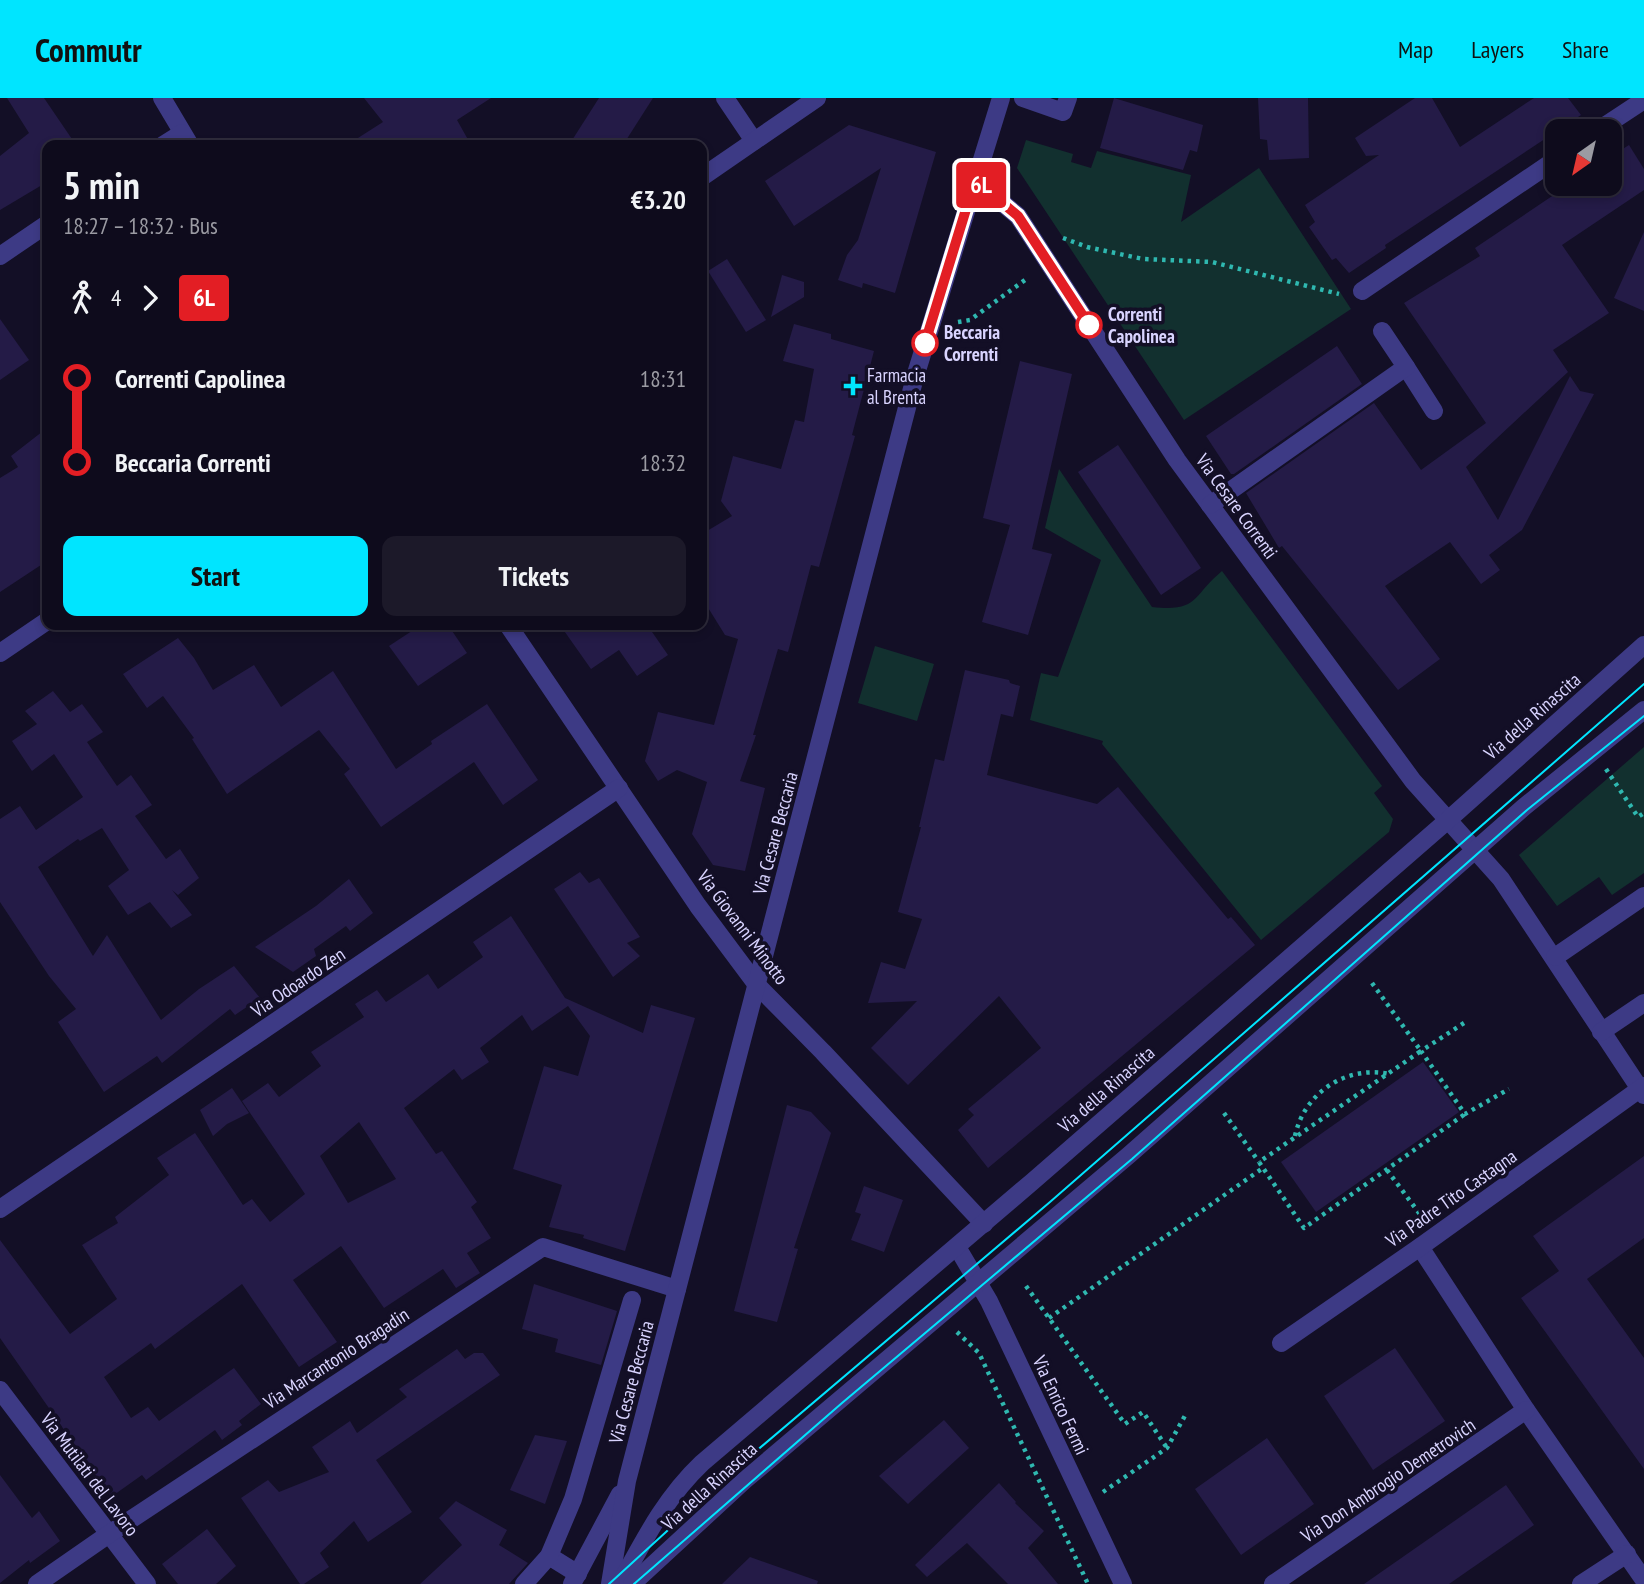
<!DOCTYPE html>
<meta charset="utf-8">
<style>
:root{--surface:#0e0b1c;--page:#1c1929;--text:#f1f3f6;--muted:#9b9ba3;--line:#2e2b3b;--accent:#00e5ff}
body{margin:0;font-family:"PT Sans Narrow",sans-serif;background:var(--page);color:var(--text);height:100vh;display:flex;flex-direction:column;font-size:26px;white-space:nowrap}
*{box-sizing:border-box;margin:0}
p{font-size:23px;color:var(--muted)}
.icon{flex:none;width:38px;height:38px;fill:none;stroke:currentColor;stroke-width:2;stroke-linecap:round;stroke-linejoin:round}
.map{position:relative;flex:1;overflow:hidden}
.panel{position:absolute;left:42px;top:42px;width:665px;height:490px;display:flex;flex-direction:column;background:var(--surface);border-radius:14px;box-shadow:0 4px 10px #0003,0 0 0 2px var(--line)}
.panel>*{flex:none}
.badge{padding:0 14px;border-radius:5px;font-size:24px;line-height:46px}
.needle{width:46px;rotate:214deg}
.buttons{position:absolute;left:1545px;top:21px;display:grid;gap:14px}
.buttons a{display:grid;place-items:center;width:77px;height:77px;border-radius:14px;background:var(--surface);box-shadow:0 4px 10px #0003,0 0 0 2px var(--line);font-size:35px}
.map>.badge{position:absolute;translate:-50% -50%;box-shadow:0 0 0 4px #fff}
.legs{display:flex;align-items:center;gap:10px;height:77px;padding:0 21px;font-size:23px}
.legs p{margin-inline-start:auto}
.summary{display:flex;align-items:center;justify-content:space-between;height:119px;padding:0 21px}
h1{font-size:38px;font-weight:700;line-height:52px}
.cta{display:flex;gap:14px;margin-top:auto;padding:14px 21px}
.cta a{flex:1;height:80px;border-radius:14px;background:var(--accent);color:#111;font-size:28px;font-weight:700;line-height:80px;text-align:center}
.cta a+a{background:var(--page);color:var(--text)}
ul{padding:0 21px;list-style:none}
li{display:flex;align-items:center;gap:24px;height:84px;font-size:26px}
li i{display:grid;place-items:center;width:10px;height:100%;margin:0 9px;background:currentColor}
li i::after{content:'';width:18px;height:18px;margin:-9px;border:5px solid;border-radius:50%;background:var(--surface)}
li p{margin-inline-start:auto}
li:first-child i{background:linear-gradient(#0000 50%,currentColor 0)}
li:last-child i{background:linear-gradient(currentColor 50%,#0000 0)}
header{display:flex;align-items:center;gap:42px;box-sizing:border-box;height:98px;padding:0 35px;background:var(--accent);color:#111}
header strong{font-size:33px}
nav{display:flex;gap:38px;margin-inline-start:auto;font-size:24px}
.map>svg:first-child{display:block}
.green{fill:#12302f}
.building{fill:#241b47;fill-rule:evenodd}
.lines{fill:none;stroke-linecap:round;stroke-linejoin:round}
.path{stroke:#2fb8b0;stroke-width:4.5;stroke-dasharray:3.5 5;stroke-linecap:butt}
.minor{stroke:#3d3a85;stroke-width:18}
.tram{stroke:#00e5ff;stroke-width:2}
.line-1-casing{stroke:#fff;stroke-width:16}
.line-1{stroke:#e31e24;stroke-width:10}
.stop-1-dot{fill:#fff;stroke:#e31e24;stroke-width:3.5}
.poi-dot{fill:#00e5ff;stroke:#130f26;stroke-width:2.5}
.labels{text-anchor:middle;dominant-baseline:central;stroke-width:7;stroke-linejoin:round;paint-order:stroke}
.stop-label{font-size:19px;font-weight:bold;fill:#d9d4ff;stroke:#130f26;text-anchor:start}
.poi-label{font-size:19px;fill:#d9d4ff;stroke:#130f26;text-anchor:start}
.street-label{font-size:19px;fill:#d9d4ff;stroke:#130f26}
</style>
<header>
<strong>Commutr</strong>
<nav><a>Map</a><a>Layers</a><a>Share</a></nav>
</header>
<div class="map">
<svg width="1644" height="1486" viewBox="0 0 1644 1486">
<rect width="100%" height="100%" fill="#130f26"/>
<g class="green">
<path d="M1026 42 1073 56 1071 64 1091 70 1097 53 1191 77 1181 124 1259 70 1351 211 1184 322 1017 70Z"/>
<path d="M1059 371 1152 509C1199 514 1191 499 1222 473L1382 688 1374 695 1393 721 1389 734 1261 842 1102 646 1103 643 1030 622 1041 575 1058 579 1101 462 1045 430Z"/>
<path d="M875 548 934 566 917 623 858 605Z"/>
<path d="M1644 649V775L1612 797 1599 779 1557 808 1519 757Z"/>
</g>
<g class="building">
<path d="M7 0H44L76 47H47V84L0 112V58L29 35Z"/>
<path d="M364 0H491L457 22 471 47H347L383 24Z"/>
<path d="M599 0H653L623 47H569Z"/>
<path d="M1114 0 1203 27 1197 54 1190 52 1183 72 1100 50Z"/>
<path d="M1258 0H1308L1309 60 1269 62 1267 42 1260 41Z"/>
<path d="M1415 0H1432L1460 49 1534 0H1568L1581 17 1385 147 1386 150 1349 175 1336 160 1332 162 1309 129 1315 124 1305 107 1379 57 1366 58 1355 40Z"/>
<path d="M849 27 936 54 895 195 863 185 862 190 838 182 847 157 858 142 881 70 794 128 765 83Z"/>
<path d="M1629 47 1644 71V92L1562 147 1609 215 1553 252 1568 274 1466 369 1498 422 1570 278 1580 293 1594 296 1522 432 1489 457 1500 472 1481 486 1450 444 1385 488 1440 561 1398 592 1282 448 1279 450 1246 395 1374 305 1421 372 1486 325 1404 205 1480 158 1475 150 1570 86H1610V59Z"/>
<path d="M1644 134V213L1614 200Z"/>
<path d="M727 161 766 222 746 234 708 173Z"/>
<path d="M782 177 804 184V199L771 219Z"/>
<path d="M0 221 29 262 0 282Z"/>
<path d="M794 226 831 236V241L874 253 852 337 855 338 819 469 811 467 788 554 778 551 753 637H756L740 683 765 690 745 773 713 767 692 736 707 684 677 672 658 683 645 663 658 614 714 627 738 541 725 537 702 500V436L732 418 721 403 733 358 781 371 795 322 804 324 814 271 783 263Z"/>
<path d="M1337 248 1362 286 1234 376H1231L1206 338Z"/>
<path d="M1020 263 1072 276 1032 451 1052 456 1028 537 982 524 1010 427 983 420Z"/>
<path d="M47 330V463L0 494V380L18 369 11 358Z"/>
<path d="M1118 347 1201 470 1161 497 1078 374Z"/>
<path d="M421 527H448L467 555 418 588 389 548Z"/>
<path d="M560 527H656L650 531 668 557 637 578 619 552 591 571Z"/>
<path d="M178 540 194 560 213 592 254 567 281 609 333 573 396 671 432 646 431 643 487 606 538 682 503 707 474 664 381 729 344 676 350 671 319 632 227 696 192 641 194 640 163 598 147 610 123 576Z"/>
<path d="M965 572 1009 582 1010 585 1020 588 1013 619 1001 616 987 677 1097 706 1118 689 1228 821 1231 819 1255 847 988 1070 958 1032 974 1017 968 1011 1041 950 999 898 908 987 871 950 917 903 868 905 881 864 905 871 922 821 898 814 921 729H919L935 661 944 663Z"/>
<path d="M53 593 70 614 82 606 103 634 87 644 117 688 131 677 152 707 135 718 166 761 180 751 199 780 178 797 172 792 192 817 171 830 150 804 128 817 108 788 129 772 102 730 80 743 78 741 38 769 93 858 107 837 161 922 199 891 234 868 260 900 235 917 230 911 162 965 157 958 104 994 58 924 76 911 49 878 0 804V721L20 708 36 732 83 699 54 656 32 673 12 643 37 626 25 613Z"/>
<path d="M580 774 589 785 599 780 640 839 627 845 640 858 613 879 554 791Z"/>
<path d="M349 781 373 815 350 833 346 828 314 851 316 858 293 874 255 849 316 808Z"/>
<path d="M511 818 565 900 643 935 651 907 695 920 625 1153 583 1140 584 1137 549 1129 562 1087 513 1071 544 968 578 978 590 938 568 908 532 933 522 917 480 950 489 964 462 982 454 971 404 1010 436 1056 442 1053 477 1104 471 1109 491 1140 467 1155 480 1175 456 1190 443 1171 384 1210 341 1148 293 1182 337 1244 299 1269 242 1186 155 1251 151 1245 104 1279 131 1320 148 1309 159 1323 234 1270 261 1306 239 1323 242 1327 222 1342 215 1332 146 1382 142 1377 111 1399 0 1240V1142L70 1236 117 1201 82 1147 118 1125 115 1119 169 1077 157 1060 195 1035 243 1107 252 1101 270 1124 305 1096 242 1003 268 985 279 999 321 968 311 954 364 919 355 906 377 892 386 904 428 876 438 891 483 859 473 844ZM359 1024 396 1081 348 1105 320 1058Z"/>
<path d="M1423 964 1459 1014 1316 1114 1281 1064Z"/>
<path d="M232 990 249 1015 227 1026 213 1038 200 1012Z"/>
<path d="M787 1007 811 1014 831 1035 794 1150 798 1151 777 1224 734 1213Z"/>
<path d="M1644 1058V1140L1587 1181 1644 1260V1371L1521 1200 1559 1173 1533 1138Z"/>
<path d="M864 1088 903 1102 884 1154 851 1142 861 1116 855 1114Z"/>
<path d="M534 1186 617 1213 601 1267 555 1254 558 1241 522 1231Z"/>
<path d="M1395 1250 1445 1323 1373 1372 1324 1298Z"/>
<path d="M457 1251 465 1261 474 1255H483L500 1277 376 1362 412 1414 368 1444 354 1423 320 1455 329 1469 304 1486H300L241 1400 268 1382 279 1394 329 1374 312 1349 350 1323 357 1335 407 1299 399 1291Z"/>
<path d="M944 1322 969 1350 908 1406 879 1378Z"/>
<path d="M535 1337 567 1343 545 1406 510 1392Z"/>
<path d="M1267 1340 1314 1406 1241 1457 1195 1391Z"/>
<path d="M0 1377 32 1420 39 1413 60 1443 30 1465 29 1462 0 1485Z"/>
<path d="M999 1385 1016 1404 1015 1405 1044 1433 1028 1450 1058 1486H1008L967 1445 927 1479 915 1467Z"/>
<path d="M1506 1387 1534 1427 1449 1486H1364Z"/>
<path d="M456 1403 507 1432 499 1447 528 1465 509 1486H420L462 1447 439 1420Z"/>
<path d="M207 1431 236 1468 216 1486H178L162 1466Z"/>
<path d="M750 1459 818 1483 817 1486H722Z"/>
</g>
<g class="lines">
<g class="path">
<path d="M1063 140 1087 149 1143 161 1212 164 1339 196"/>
<path d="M958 224 970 222 1025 182"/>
<path d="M1606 671 1638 719 1644 715"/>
<path d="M1372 885 1421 953 1259 1064 1304 1130 1465 1016"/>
<path d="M1464 925 1421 953 1465 1016 1509 991"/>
<path d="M1224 1015 1259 1064"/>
<path d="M1295 1038C1304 995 1346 967 1389 976"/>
<path d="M1387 1072 1422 1119"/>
<path d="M1026 1188 1125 1326 1143 1314 1167 1350"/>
<path d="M1049 1220 1263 1070"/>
<path d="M957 1234 979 1255 1088 1486"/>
<path d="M1103 1394 1167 1350 1187 1314"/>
</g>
<g class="minor">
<path d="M162 0 190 47"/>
<path d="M725 0 754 43"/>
<path d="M1023 0 1063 14 1068 0"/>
<path d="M1597 33 1644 2"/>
<path d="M163 47 182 35"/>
<path d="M702 79 817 0"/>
<path d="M975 82 1018 118 1177 362 1413 683 1501 781 1644 997"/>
<path d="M0 158 47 126"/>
<path d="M1362 193 1558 60"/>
<path d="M1406 269 1434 313"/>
<path d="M1210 407 1406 269 1382 233"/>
<path d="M508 527 698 808 757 887 823 954 984 1126"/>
<path d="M0 555 47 523"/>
<path d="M1555 859 1644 798"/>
<path d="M1601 934 1644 905"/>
<path d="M0 1111 619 690"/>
<path d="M957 1149 989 1203 1123 1486"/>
<path d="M1420 1149 1526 1312 1644 1482"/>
<path d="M1281 1245 1420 1149 1644 988"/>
<path d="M0 1292 147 1486"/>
<path d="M549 1458 578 1476"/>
<path d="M37 1486 109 1436 543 1149 677 1191"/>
<path d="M524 1486 549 1458 573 1401 632 1202"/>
<path d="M572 1486 620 1396"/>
<path d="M610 1486 627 1383 915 279 1001 0"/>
<path d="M620 1486C644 1442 665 1400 702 1365L1032 1084 1448 722 1644 547"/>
<path d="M632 1486 745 1382 1129 1057 1524 709 1644 612"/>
<path d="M1273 1486 1526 1312"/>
<path d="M1581 1486 1627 1456"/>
</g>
<g class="tram">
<path d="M609 1486 735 1371 1050 1104 1644 586"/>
<path d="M634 1486 842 1305 1132 1061 1527 712 1644 618"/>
</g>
</g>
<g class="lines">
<defs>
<path id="line-1" d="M925 245 975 82 1018 118 1089 227"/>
</defs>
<use href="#line-1" class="line-1-casing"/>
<use href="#line-1" class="line-1"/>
</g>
<g class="stop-1-dot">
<circle cx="1089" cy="227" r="12"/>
<circle cx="925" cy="245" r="12"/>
</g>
<path class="poi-dot" d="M849.5 277.5h7v7h7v7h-7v7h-7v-7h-7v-7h7z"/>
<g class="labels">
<g class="stop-label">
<text x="1108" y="216">Correnti<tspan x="1108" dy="22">Capolinea</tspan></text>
<text x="944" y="234">Beccaria<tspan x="944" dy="22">Correnti</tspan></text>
</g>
<g class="poi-label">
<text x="867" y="277">Farmacia<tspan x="867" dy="22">al Brenta</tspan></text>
</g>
<g class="street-label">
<text transform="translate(1237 408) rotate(54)">Via Cesare Correnti</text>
<text transform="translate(1532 618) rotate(-41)">Via della Rinascita</text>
<text transform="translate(775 735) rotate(-75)">Via Cesare Beccaria</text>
<text transform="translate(743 829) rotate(53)">Via Giovanni Minotto</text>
<text transform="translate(298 884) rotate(-34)">Via Odoardo Zen</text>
<text transform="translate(1106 991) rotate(-41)">Via della Rinascita</text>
<text transform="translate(1451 1100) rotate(-35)">Via Padre Tito Castagna</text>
<text transform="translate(336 1260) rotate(-33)">Via Marcantonio Bragadin</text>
<text transform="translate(631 1284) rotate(-75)">Via Cesare Beccaria</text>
<text transform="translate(1061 1307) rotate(65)">Via Enrico Fermi</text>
<text transform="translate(90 1376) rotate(53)">Via Mutilati del Lavoro</text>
<text transform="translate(1388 1382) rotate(-34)">Via Don Ambrogio Demetrovich</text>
<text transform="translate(709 1388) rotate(-42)">Via della Rinascita</text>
</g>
</g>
</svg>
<div class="buttons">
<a><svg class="needle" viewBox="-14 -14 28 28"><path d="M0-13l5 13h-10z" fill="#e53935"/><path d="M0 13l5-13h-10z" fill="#9b9ba3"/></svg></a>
</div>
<b class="badge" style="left:981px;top:87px;background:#e31e24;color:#fff">6L</b>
<section class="panel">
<div class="summary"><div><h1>5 min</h1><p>18:27 – 18:32 · Bus</p></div><b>€3.20</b></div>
<div class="legs"><svg class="icon" aria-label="walk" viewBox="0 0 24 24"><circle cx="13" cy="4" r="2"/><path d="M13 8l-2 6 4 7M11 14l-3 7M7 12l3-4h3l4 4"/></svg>4<svg class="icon" aria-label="forward" viewBox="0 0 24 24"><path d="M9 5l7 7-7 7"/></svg><b class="badge" style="background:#e31e24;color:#fff">6L</b></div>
<ul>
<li><i style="color:#e31e24"></i><b>Correnti Capolinea</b><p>18:31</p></li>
<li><i style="color:#e31e24"></i><b>Beccaria Correnti</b><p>18:32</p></li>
</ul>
<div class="cta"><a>Start</a><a>Tickets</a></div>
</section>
</div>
